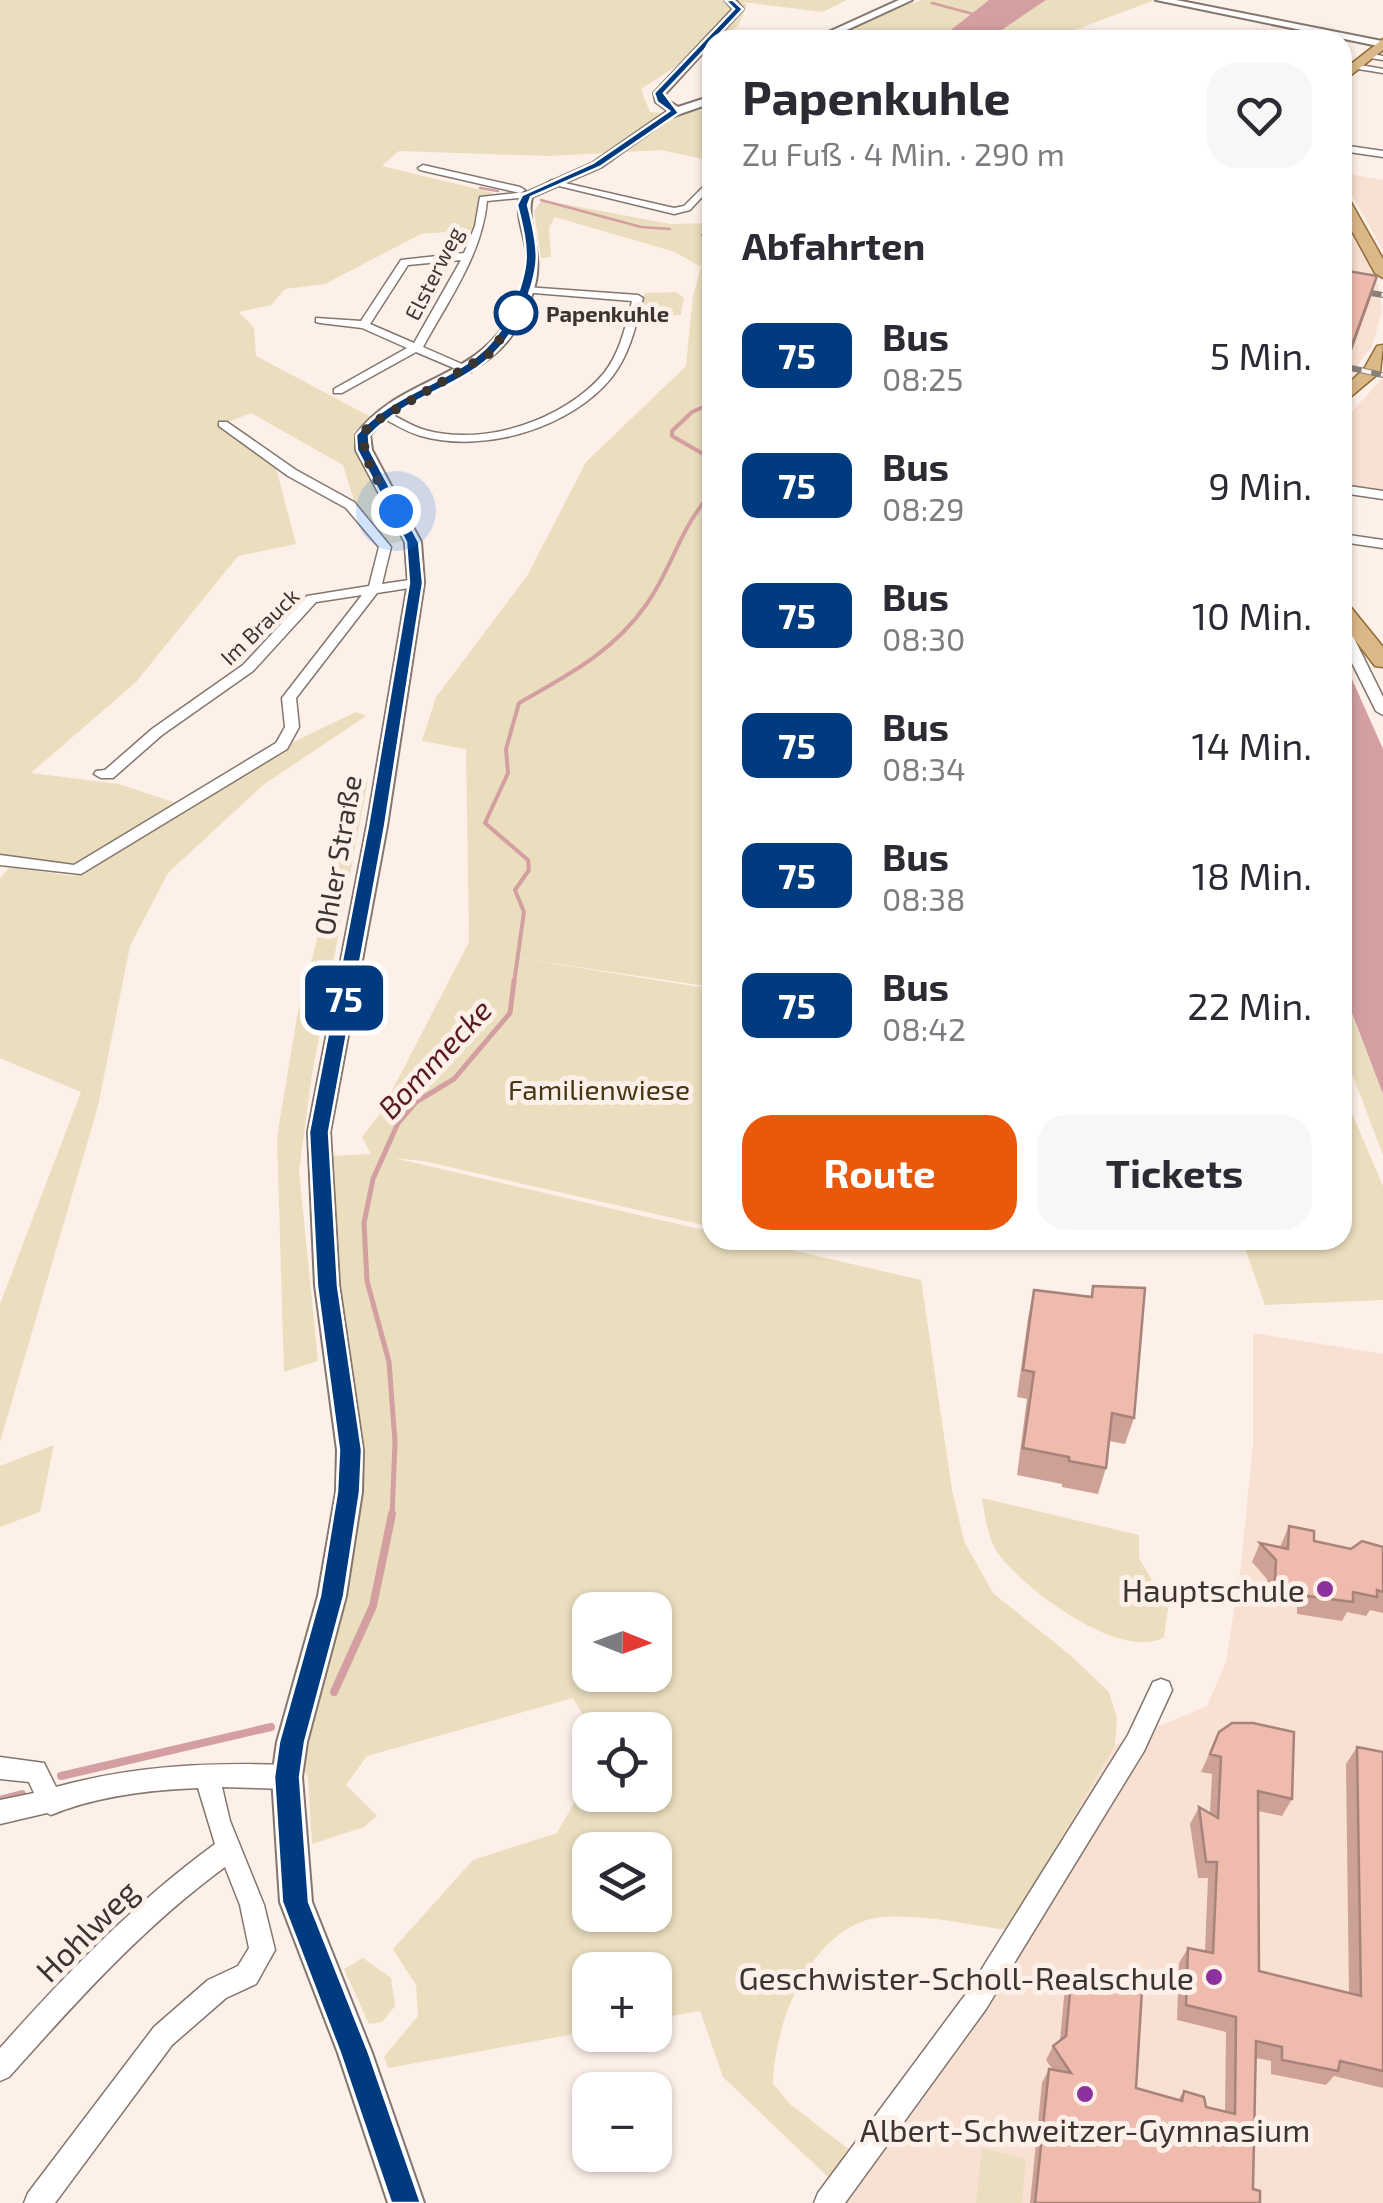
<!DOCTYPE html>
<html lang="de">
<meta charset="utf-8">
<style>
:root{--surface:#fff;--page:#f7f7f7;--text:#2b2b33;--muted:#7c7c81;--accent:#ea580c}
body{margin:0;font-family:"Exo 2",sans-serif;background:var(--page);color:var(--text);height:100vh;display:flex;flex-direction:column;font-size:38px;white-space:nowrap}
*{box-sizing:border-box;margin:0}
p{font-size:32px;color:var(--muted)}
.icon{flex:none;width:55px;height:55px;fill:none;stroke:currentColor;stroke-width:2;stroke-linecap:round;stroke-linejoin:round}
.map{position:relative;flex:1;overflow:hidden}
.details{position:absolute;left:702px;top:30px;width:650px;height:1220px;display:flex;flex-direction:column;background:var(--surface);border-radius:30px;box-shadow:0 2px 8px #0004}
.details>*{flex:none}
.badge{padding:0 20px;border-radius:15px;font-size:35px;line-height:65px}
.needle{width:65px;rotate:91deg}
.tools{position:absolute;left:572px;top:1592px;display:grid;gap:20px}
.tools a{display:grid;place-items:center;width:100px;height:100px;border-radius:20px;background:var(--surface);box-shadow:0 2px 8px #0004;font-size:50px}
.you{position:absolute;width:50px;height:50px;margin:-25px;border:8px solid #fff;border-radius:50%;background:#1a73e8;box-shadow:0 0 0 15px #1a73e833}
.map>.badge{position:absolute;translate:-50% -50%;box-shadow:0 0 0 5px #fff}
h2{padding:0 40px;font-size:38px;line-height:90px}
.round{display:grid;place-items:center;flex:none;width:105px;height:105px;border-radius:30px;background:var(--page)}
.head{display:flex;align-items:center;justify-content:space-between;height:170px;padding:0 40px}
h1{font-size:48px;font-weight:700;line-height:75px}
.button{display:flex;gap:20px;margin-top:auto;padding:20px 40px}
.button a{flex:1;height:115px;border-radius:30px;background:var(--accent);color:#fff;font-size:40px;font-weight:700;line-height:115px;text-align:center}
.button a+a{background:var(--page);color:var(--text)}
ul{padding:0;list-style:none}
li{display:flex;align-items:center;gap:30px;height:130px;padding:0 40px}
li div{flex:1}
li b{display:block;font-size:38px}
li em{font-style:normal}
li .badge{min-width:110px;font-weight:700;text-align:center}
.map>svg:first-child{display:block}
.built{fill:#f8e0d2}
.green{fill:#eadebe;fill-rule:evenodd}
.water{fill:#d39fa1}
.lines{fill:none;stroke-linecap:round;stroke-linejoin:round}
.stream-far3{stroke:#d39fa1;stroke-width:2.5}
.stream-far2{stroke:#d39fa1;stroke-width:4}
.stream-far1{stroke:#d39fa1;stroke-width:5}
.stream{stroke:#d39fa1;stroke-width:8}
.minor-casing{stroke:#84766d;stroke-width:3}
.tertiary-casing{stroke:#84766d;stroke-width:4}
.primary-casing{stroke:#936b36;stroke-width:3}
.minor{fill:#fff;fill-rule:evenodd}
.tertiary{fill:#fff;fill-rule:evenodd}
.primary{fill:#dbb888;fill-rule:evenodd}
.rail-casing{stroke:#887f7a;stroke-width:6}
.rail{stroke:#fdf0e8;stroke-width:4;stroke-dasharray:10;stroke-linecap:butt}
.wall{fill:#cda196}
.shaded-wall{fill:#a7837a}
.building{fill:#eebbae;stroke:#a7837a;stroke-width:2.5}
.line{fill:#003b80;stroke:#fff;stroke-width:2.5}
.walk{stroke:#3b3531;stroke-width:10;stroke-dasharray:0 18}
.stop-dot{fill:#fff;stroke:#003b80;stroke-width:5}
.poi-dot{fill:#8b329e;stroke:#fdf0e8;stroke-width:4}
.labels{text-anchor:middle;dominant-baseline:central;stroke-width:10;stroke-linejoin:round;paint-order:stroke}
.far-street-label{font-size:22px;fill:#3b3531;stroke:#fdf0e8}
.far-stop-label{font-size:22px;font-weight:bold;fill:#3b3531;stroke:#fdf0e8;text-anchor:start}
.street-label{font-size:28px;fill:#3b3531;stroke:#fdf0e8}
.park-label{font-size:28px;fill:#443714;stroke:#fdf0e8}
.water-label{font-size:30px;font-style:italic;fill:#591a23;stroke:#fdf0e8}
.near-poi-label{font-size:32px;fill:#3b3531;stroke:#fdf0e8;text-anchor:end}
.near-street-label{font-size:32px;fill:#3b3531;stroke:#fdf0e8}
</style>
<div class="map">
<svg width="1383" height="2203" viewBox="0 0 1383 2203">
<rect width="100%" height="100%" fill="#fdf0e8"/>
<g class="built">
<path d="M1343 173 1383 180V250L1343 179Z"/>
<path d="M1342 222 1377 278 1382 311 1372 346 1343 384Z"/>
<path d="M1383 378V491L1343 485V421Z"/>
<path d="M1253 1333 1383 1354V2203H838L1008 1930 1115 1745 1207 1706 1226 1662 1241 1565 1253 1445Z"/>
</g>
<g class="green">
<path d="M0 0H847L823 12 743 2 747 5 738 26 641 89 650 112 677 115 712 108V161L661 150 549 156 399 151 382 166 494 193 480 198 473 230 421 234 325 284 285 289 271 305 239 312 254 328 256 356 371 417 358 435 406 540 388 544 355 504 343 465 251 413 221 425 276 468 296 544 238 556 136 682 31 773 119 784 176 803 74 865 0 856Z"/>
<path d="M923 0H989L938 40H829L894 8Z"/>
<path d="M1046 0H1155L1048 40H987Z"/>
<path d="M542 200 671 224 712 223V987L511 957 712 989V1227L423 1161 394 1158 712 1232V1240H748L921 1280 952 1490 964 1541 993 1593 1070 1655 1109 1692 1117 1718 1115 1745 1008 1930C968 1925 924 1914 884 1917 812 1922 774 2023 773 2084L791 2105 859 2157 832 2181 723 2077 700 2011 655 2019V1970H590V2031L388 2068 384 2057 418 2016 416 1985 393 1949 473 1860 557 1833 590 1775V1795H655V1730H592L573 1698 367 1756 346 1785 377 1816 364 1827 312 1844 308 1778 292 1742 349 1492 332 1156 371 1154 362 1137 380 1114 469 942 466 749 422 741 436 697 527 576 586 462 686 366 693 296 701 267 675 252 555 217 549 227 551 257 541 258 534 211ZM590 1610H655V1675H590ZM590 1850H655V1915H590Z"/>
<path d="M676 292 684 298 681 315 637 317 645 293Z"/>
<path d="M356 712 366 716 263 785 168 873 130 946 98 1106 0 1442V1304L81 1092 0 1058V878L10 867 72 876 80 872 287 745Z"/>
<path d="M368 780 312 1074 299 1171 318 1361 284 1372 277 1137 297 1017 353 799Z"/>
<path d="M1342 990 1383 1094V1155L1343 1050Z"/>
<path d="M1342 1090 1383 1186V1300L1265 1305 1242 1240H1342Z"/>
<path d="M54 1445 40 1512 0 1527V1466Z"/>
<path d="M982 1498 1139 1535V1558L1168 1608 1164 1637C1122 1663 1019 1587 996 1550 987 1534 985 1516 982 1498Z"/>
<path d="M363 1958 391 1978 395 2006 382 2022 369 2024 344 1969Z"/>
<path d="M982 2148 1026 2159 1022 2203H976Z"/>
</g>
<g class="water">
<path d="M989 0H1046L987 40H938Z"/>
<path d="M1343 659 1383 749V1094L1343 990Z"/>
</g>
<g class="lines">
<g class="stream-far3">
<path d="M932 3 977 15"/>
<path d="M480 188 498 191"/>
<path d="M541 200 641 227 670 229"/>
<path d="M702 235 712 236"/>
</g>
<g class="stream-far2">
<path d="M712 403 692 412 672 431V436L712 459"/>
<path d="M514 983 524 912 515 890 529 870 528 860 485 823 508 773 506 749 519 703C568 675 613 652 646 605 673 567 678 531 712 492"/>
</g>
<path class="stream-far1" d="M392 1517 395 1442 389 1362 367 1281 364 1223 373 1179 398 1123 416 1102 454 1079 510 1013 514 981"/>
<g class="stream">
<path d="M334 1692 373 1606 392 1514"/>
<path d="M61 1776 271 1727"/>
<path d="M0 1800 22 1794"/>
</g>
<defs>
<g id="minor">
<path d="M1367 53 1383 56V60L1364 57Z"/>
<path d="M1355 64 1383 69V73L1352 68Z"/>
<path d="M1342 145 1383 151V157L1342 151Z"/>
<path d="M423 165 520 187 525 190 520 193 420 170 418 168Z"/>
<path d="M712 178V186L690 210 674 214 547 183 552 180 674 208 684 206Z"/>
<path d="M527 192 530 193V197L487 201C482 255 448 301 423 347L471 368V372H463L416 352 342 393H334V389L407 348 362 328 320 323 316 322V318L361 321 401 260 464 253 475 226 480 197ZM461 260 414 343 370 324 408 265Z"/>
<path d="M526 287 638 295 643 298C636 325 630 354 612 377 571 428 484 454 421 436 406 432 393 423 379 416L377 414 383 411C398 416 410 426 425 430 484 447 565 420 604 373 620 353 626 325 632 301L522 292 521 290Z"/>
<path d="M219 422H227L296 470 354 502 391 547 382 584 416 579 422 583 416 587 377 593 296 698 299 727 287 749 81 874 0 865V855L74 865 276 743 285 727 282 698 362 595 316 602 253 671 162 735 113 778H101L94 774 96 771 105 770 152 729 243 665 307 596 369 586 379 547 346 508 288 476 219 426Z"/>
<path d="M1342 485 1383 491V499L1342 493Z"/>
<path d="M1342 534 1383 540V548L1342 542Z"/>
<path d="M1342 624 1349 628 1383 697V715L1376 711 1342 643Z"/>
<path d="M1161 1679 1169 1682 1172 1690 1144 1751 986 2009 845 2203H814L818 2193 968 1991 1128 1735 1153 1682Z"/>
<path d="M0 1757 44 1763 56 1787C132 1766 208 1762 287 1765L295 1769 299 1777 295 1785 287 1789 222 1787 230 1821 264 1905 275 1950 256 1984 226 1998 172 2045 55 2203H24L28 2193 154 2027 208 1980 238 1966 249 1948 240 1905 225 1867C143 1927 76 2002 9 2077L0 2081V2048C66 1974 134 1903 215 1844L198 1788C148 1790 97 1796 51 1815L47 1813 0 1824V1800L34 1793 29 1782 0 1779Z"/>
</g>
<g id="tertiary">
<path d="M725 0H735L743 9 665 94V99L678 107 712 96V103L671 117 601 167 532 197C525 228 545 252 534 289 505 391 421 370 370 435L372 450 421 542 424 583 387 826 330 1132 339 1285 363 1450 362 1492 346 1596 307 1742 302 1777 312 1902 372 2053 424 2203H388L338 2053 280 1902 272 1777 277 1742 318 1596 336 1492 337 1450 315 1285 308 1132 367 826 408 583 405 542 356 450V435C401 373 486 382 517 301 524 284 529 266 526 248 523 229 515 214 521 195L593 163 668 111 656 102 654 93 733 9Z"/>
<path d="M899 0H912L825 40H811Z"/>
<path d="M1156 0H1176L1382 41 1383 47Z"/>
</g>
<g id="primary">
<path d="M1383 39V50L1342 82V71Z"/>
<path d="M1342 195 1349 199 1383 259V278L1375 273 1342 213Z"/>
<path d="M1383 345 1380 372 1342 404V389L1364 369 1377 346Z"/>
<path d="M1342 603 1349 605 1383 647V667L1375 666 1342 623Z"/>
</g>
</defs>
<use href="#minor" class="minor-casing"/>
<use href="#tertiary" class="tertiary-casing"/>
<use href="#primary" class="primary-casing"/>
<use href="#minor" class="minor"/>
<use href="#tertiary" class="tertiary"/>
<use href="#primary" class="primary"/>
<defs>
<g id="rail">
<path d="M1342 288 1383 295"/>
<path d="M1342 366 1383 375"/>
</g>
</defs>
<use href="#rail" class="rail-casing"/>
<use href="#rail" class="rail"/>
</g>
<g class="wall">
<path d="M712 180V209L704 207V190Z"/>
<path d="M1342 270 1372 294 1347 364 1342 363Z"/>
<path d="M1093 1286 1134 1418 1125 1444 1109 1441 1106 1468 1098 1494 1062 1487V1484L1017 1475 1027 1399 1017 1397 1028 1318 1034 1290 1090 1297Z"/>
<path d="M1289 1526 1314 1541 1351 1549 1383 1547V1613L1370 1610 1366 1616 1347 1612 1342 1621 1297 1614V1607L1266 1600 1267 1579 1252 1562 1260 1543 1280 1547Z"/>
<path d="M1219 1732 1292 1799 1282 1816 1258 1811 1259 1971 1349 1993 1346 1764 1357 1747 1383 1752V2088L1334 2076 1326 2085 1271 2074V2061L1256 2058 1253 2189 1260 2203H1030L1042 2083 1049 2069 1053 2070 1046 2060 1053 2046 1060 2040 1065 1987 1072 1972 1114 1983 1136 2088 1178 2100 1184 2091 1206 2107 1225 2112 1226 2032 1177 2020 1179 1963 1188 1948 1205 1951 1208 1878H1198L1190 1824 1199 1807 1210 1814 1212 1774 1201 1772Z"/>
</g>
<path class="shaded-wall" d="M1377 276 1372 294 1347 364 1352 345Z"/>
<g class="building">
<path d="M712 180V191L704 190Z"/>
<path d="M1342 270 1377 276 1352 345 1342 343Z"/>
<path d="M1093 1286 1145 1288 1134 1418 1112 1413 1106 1468 1069 1461V1457L1023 1448 1034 1372 1023 1370 1034 1290 1092 1297Z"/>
<path d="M1289 1526 1314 1531V1541L1351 1549 1362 1541 1383 1547V1592L1377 1590V1597L1353 1592V1602L1307 1596V1589L1275 1581 1276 1560 1260 1543 1288 1549Z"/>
<path d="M1232 1723H1253L1294 1732 1292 1799 1258 1791 1259 1971 1361 1996 1357 1747 1383 1752V2071L1340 2061 1338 2071 1282 2060V2047L1256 2041 1253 2189 1260 2191V2203H1035L1049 2069 1071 2073 1053 2046 1066 2036 1072 1972 1099 1980 1101 1974 1114 1977V1983L1142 1990 1136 2088 1182 2101 1184 2091 1204 2097 1206 2107 1235 2114 1236 2017 1186 2005 1188 1948 1213 1953 1217 1862H1206L1199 1807 1218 1818 1221 1757 1210 1754 1219 1732Z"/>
</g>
<path class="line" d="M725 0H733L743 9 664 93 679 113 600 167 531 197 528 205C540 252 541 266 523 310 491 388 421 382 369 436L370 450 419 542 423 583 385 826 329 1132 338 1286 362 1450 360 1492 344 1596 305 1742 300 1777 309 1902 369 2053 421 2203H391L340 2053 282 1902 274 1777 279 1742 320 1596 337 1492 339 1450 317 1286 309 1132 368 826 409 583 406 542 357 450 356 435C403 380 480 383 511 311 530 266 529 252 517 205L522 195 593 163 669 111 657 102 654 93 734 9Z"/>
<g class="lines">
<path class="walk" d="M396 511C384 488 353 452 368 426L492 352 516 313"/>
</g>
<circle class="stop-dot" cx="516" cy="313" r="20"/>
<g class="poi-dot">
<circle cx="1325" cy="1589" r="10"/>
<circle cx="1214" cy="1977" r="10"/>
<circle cx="1085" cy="2094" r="10"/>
</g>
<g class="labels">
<g class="far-street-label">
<text transform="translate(433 273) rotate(-63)">Elsterweg</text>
<text transform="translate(259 626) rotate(-44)">Im Brauck</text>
</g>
<g class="far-stop-label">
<text x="546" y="313">Papenkuhle</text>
</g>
<g class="street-label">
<text transform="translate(337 855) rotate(-80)">Ohler Straße</text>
</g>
<g class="park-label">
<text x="599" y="1089">Familienwiese</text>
</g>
<g class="water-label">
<text transform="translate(434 1058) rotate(-47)">Bommecke</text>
</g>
<g class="near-poi-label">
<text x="1305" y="1589">Hauptschule</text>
<text x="1194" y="1977">Geschwister-Scholl-Realschule</text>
<text x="1085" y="2129" text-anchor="middle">Albert-Schweitzer-Gymnasium</text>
</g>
<g class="near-street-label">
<text transform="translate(86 1930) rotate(-45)">Hohlweg</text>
</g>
</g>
</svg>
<div class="tools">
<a><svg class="needle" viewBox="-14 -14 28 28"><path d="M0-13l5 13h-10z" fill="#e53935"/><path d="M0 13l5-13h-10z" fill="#7c7c81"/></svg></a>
<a><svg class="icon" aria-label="locate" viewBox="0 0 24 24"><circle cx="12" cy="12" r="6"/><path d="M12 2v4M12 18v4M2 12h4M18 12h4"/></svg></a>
<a><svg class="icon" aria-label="layers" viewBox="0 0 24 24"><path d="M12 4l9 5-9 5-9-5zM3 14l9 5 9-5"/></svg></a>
<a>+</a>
<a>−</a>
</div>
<div class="you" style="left:396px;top:511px"></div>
<b class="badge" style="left:344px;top:998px;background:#003b80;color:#fff">75</b>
<section class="details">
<div class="head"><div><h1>Papenkuhle</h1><p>Zu Fuß · 4 Min. · 290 m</p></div><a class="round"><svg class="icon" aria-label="heart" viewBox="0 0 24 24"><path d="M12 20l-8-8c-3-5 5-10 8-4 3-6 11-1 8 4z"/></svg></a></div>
<h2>Abfahrten</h2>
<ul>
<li><span class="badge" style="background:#003b80;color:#fff">75</span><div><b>Bus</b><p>08:25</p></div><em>5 Min.</em></li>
<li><span class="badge" style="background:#003b80;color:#fff">75</span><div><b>Bus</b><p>08:29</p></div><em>9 Min.</em></li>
<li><span class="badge" style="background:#003b80;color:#fff">75</span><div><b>Bus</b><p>08:30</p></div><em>10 Min.</em></li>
<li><span class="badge" style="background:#003b80;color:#fff">75</span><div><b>Bus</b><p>08:34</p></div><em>14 Min.</em></li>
<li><span class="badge" style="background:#003b80;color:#fff">75</span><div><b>Bus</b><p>08:38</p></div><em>18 Min.</em></li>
<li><span class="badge" style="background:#003b80;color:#fff">75</span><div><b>Bus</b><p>08:42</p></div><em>22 Min.</em></li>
</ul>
<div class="button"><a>Route</a><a>Tickets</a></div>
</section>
</div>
